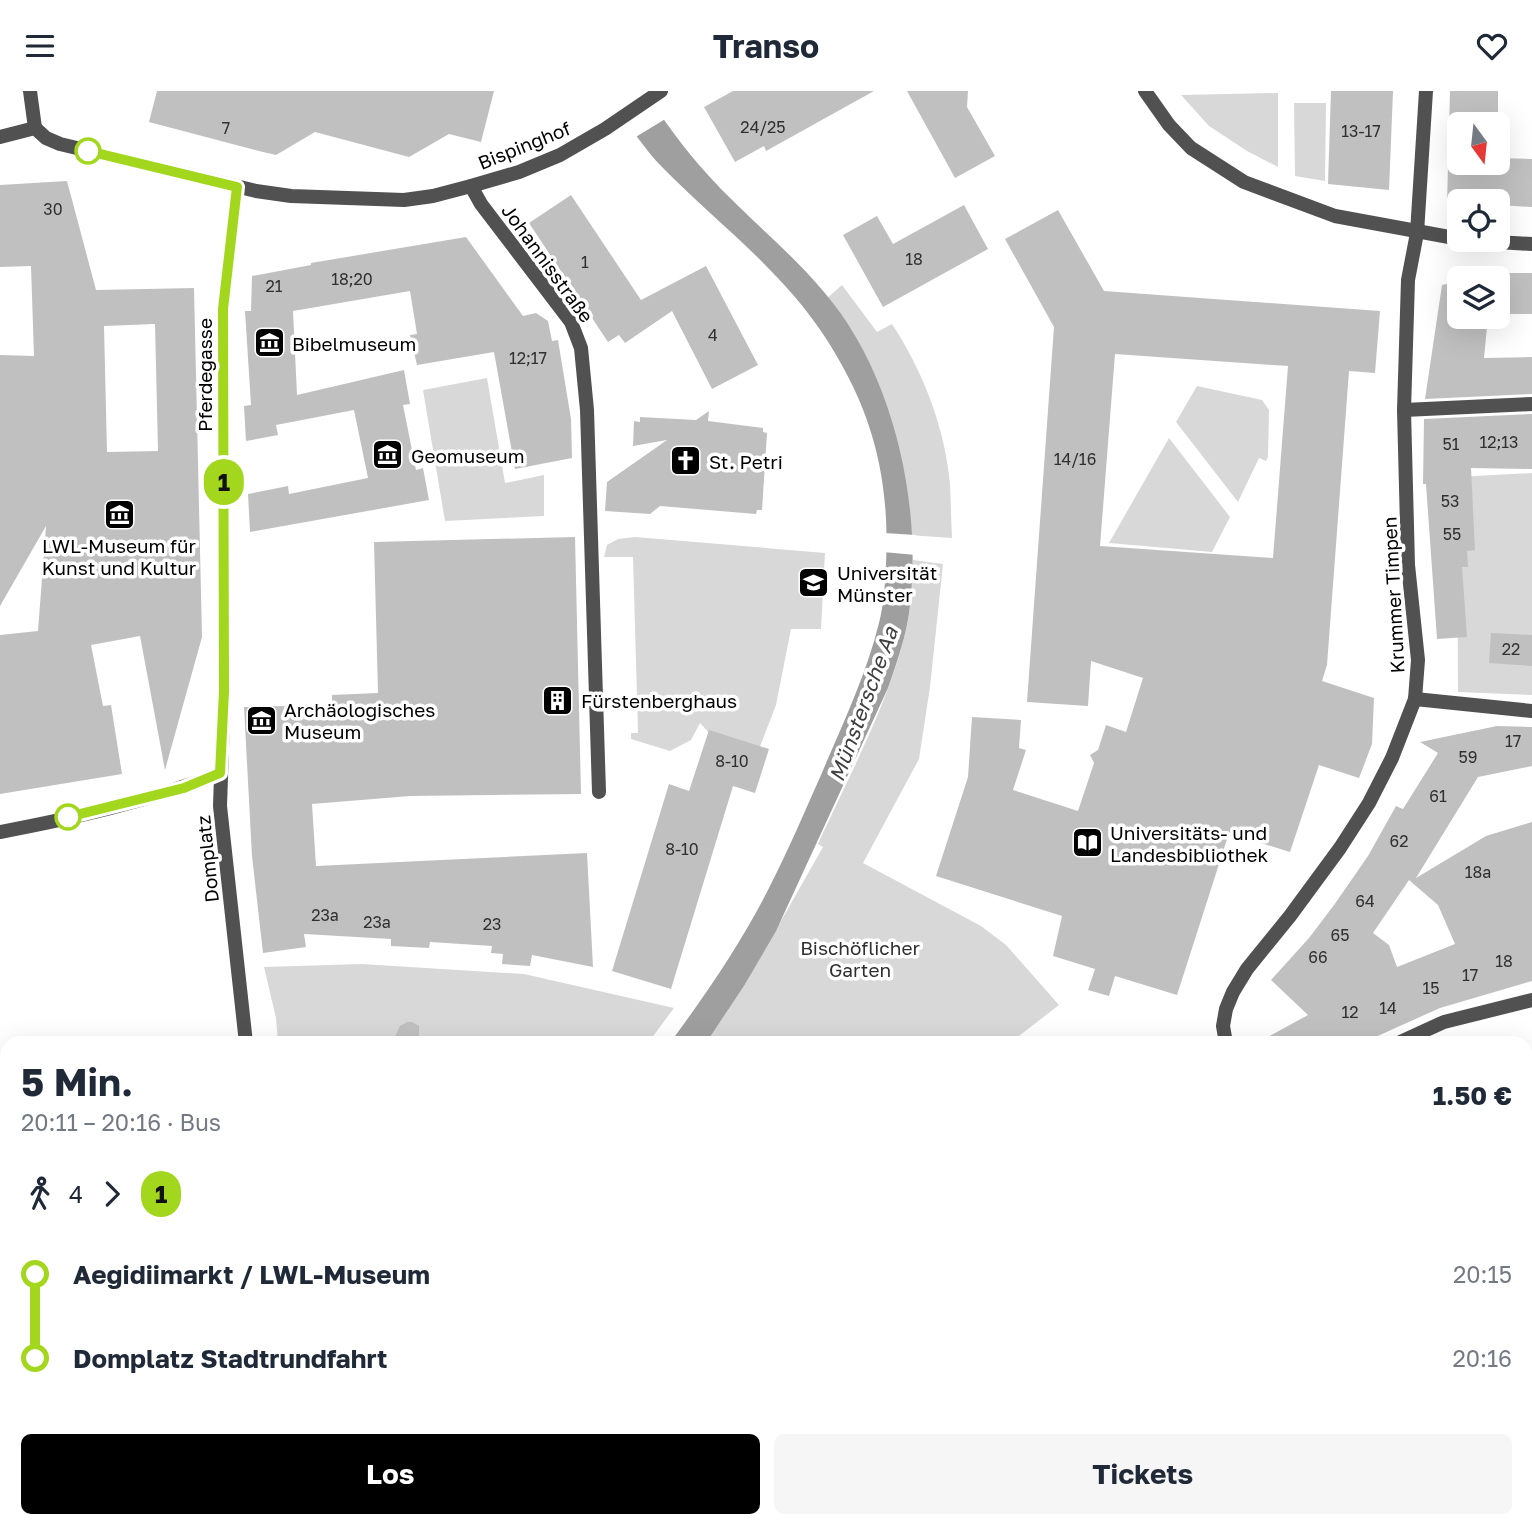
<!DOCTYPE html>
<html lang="de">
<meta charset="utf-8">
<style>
:root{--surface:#fff;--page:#f6f6f7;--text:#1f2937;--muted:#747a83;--accent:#000}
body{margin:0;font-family:"Golos Text",sans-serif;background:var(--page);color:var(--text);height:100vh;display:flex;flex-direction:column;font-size:26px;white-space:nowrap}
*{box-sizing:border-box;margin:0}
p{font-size:23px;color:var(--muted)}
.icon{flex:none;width:38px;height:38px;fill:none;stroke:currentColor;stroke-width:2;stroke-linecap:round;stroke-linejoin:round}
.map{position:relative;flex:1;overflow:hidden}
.side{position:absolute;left:0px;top:945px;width:1533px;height:492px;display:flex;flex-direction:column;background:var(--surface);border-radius:21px 21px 0 0;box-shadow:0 7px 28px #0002}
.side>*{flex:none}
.badge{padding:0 14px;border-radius:23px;font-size:24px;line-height:46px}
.needle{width:46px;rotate:165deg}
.controls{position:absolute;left:1447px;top:21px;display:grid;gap:14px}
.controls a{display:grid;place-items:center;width:63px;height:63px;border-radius:10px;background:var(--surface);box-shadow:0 7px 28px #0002;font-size:35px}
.map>.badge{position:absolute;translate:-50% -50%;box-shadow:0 0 0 4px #fff}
.legs{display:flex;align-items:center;gap:10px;height:77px;padding:0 21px;font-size:23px}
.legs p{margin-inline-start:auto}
.summary{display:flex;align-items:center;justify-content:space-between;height:119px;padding:0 21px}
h1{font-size:38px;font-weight:700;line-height:52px}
.cta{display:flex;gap:14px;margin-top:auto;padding:14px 21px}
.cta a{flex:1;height:80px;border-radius:10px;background:var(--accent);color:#fff;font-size:28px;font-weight:700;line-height:80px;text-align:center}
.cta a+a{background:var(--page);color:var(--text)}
ul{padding:0 21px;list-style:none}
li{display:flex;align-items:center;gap:24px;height:84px;font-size:26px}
li i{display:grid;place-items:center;width:10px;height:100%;margin:0 9px;background:currentColor}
li i::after{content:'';width:18px;height:18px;margin:-9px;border:5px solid;border-radius:50%;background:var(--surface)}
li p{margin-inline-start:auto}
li:first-child i{background:linear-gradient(#0000 50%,currentColor 0)}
li:last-child i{background:linear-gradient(currentColor 50%,#0000 0)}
header{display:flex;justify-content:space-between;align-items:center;height:91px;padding:0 21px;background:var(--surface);font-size:32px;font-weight:700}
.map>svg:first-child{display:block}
.green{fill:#d8d8d8}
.water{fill:#9f9f9f}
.pier{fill:#fff}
.building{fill:#c0c0c0;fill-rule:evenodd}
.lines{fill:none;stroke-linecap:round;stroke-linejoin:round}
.pedestrian{stroke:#515151;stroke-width:14}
.minor{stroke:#515151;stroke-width:14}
.line-1-casing{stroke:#fff;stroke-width:16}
.line-1{stroke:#a3d71d;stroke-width:10}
.stop-1-dot{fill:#fff;stroke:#a3d71d;stroke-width:3.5}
.labels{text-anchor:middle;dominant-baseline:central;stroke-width:7;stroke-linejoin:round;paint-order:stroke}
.number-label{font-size:16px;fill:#303030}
.street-label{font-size:19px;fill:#000;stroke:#fff}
.poi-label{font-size:19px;fill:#000;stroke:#fff;text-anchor:start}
.park-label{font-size:19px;fill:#2f2f2f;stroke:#fff}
.water-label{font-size:21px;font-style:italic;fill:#404040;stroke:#fff}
</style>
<header><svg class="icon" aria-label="menu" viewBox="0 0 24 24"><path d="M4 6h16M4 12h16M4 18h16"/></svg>Transo<svg class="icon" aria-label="heart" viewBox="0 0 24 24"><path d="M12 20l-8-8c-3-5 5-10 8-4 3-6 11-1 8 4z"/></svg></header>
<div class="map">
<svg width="1532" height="1436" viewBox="0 0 1532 1436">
<rect width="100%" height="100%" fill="#fff"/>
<g class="green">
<path d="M1278 2V76L1247 60 1209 35 1181 4Z"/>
<path d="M1294 12H1326L1325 90 1295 85Z"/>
<path d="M842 194 877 241 892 233C923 280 945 337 950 393 951 411 951 429 952 447L908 444 825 209Z"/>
<path d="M487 287 505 392 544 384V425L445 430 423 299Z"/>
<path d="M1197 295 1262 309 1269 319 1268 366 1266 370 1259 367 1238 411 1176 331Z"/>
<path d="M1169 347 1230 426 1212 461 1109 452Z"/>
<path d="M1532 382V604L1458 601 1457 386Z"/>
<path d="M635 446 825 462 821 538H791L776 614 759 658 712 645 700 632 691 649 670 660 631 648V642H638L633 466H604L607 454 618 448Z"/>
<path d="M913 469 943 473 930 596 919 668 863 772 981 835 1006 854 1059 914 1010 952H706L744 895 823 756 818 753C850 682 899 594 910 517 913 502 912 485 913 469Z"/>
<path d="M362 873 524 883 674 917 648 952H278L276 927 264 876Z"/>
<path d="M3 1222 7 1233V1310L0 1312V1223Z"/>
<path d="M31 1430H80L83 1436H52L50 1432 41 1436H20Z"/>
<path d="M129 1430H420L410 1436H117Z"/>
<path d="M464 1430H564V1436H457Z"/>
</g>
<g class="water">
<path d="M644 0C664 29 684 58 708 84 745 125 789 159 824 201 893 281 922 411 910 515 907 543 897 571 888 597L776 840 744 895 706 952H670C706 903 742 851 769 797 788 760 804 722 821 684 842 634 866 585 879 532 884 513 885 493 886 473 890 385 872 317 823 243 780 178 717 132 662 76 646 60 633 39 618 21Z"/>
<path d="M420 1430H464L457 1436H410Z"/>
</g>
<g class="pier">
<path d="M606 0H648L667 27 634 47 615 23Z"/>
<path d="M884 442 916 444V464L883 461Z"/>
</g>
<g class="building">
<path d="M157 0H494L481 51 449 43 409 66 315 41 276 64 263 61 149 31Z"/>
<path d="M733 0H874L766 60 764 55 735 71 704 16Z"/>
<path d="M907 0H968L967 16 995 65 955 87Z"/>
<path d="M1331 0H1393L1389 99 1328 93Z"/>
<path d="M1450 0H1498V33H1460V72H1498V67L1532 68V116L1498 114V110L1447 113Z"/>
<path d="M67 90 96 199 194 197 202 546 165 679 140 545 91 554 103 615 111 614 122 683 0 703V544L38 540 46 435 0 515V264L34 265 31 175 0 176V94ZM155 233 158 360 107 361 104 235Z"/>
<path d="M571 104 641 209 706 175 758 274 712 298 672 220 625 252 619 244 608 251 529 132Z"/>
<path d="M964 114 988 158 883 216 843 144 877 125 893 153Z"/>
<path d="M1058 119 1104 200 1380 220 1375 282 1349 280 1327 574 1322 590 1374 607 1372 653 1359 687 1319 674 1290 761 1229 742 1177 904 1115 885 1109 905 1088 899 1095 878 1053 865 1062 825 936 785 968 686 972 626 1021 629 1019 657 1026 659 1013 699 1078 720 1094 672 1090 664 1098 659 1106 634 1126 641 1143 587 1091 570 1088 615 1027 611 1054 236 1005 148ZM1115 263 1288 275 1273 467 1100 455Z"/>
<path d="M466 146 523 225 536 222 548 230 552 250 558 249 571 328 572 367 515 378 494 261 417 274 410 244 417 243 410 200 293 220 297 304 404 279 410 313 403 314 416 379 423 377 429 409 250 441 248 403 288 395 289 403 368 387 354 319 276 334 278 344 246 350 244 315 251 314 245 220H251L252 185 311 174V172Z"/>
<path d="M1494 182H1532V223H1498V187H1471Z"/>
<path d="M1460 190V226H1488L1484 267 1532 266V303L1425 308 1442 194Z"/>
<path d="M709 320 708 330 763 337V341L767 342 762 419H757L756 423 660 415 650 423 605 420 607 391 667 349 633 355 634 330 640 331V326L696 329Z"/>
<path d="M1532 323V378L1471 377 1475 459 1467 460 1468 476H1462L1467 546 1437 548 1426 393H1423L1424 328Z"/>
<path d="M575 446 581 703 410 705 312 713 316 775 587 762 593 876 532 864 530 875 502 873 503 863 491 862 492 855 430 851 429 857 391 855V848L304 843 306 856 263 862 252 765 244 616 332 614V604L378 602 374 451Z"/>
<path d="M1491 542 1532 544V575L1489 572Z"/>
<path d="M1497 635 1532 636V675L1478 686 1416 787 1486 745 1532 731V890L1440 917 1362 952H1257L1308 924 1271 889 1309 847 1334 814 1368 765 1396 715 1403 718 1438 662 1420 651ZM1409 789 1438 814 1455 853 1397 876 1389 854 1373 842Z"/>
<path d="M709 639 769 658 755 702 733 695 671 898 612 880 669 693 689 700Z"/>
<path d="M407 931H412L419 935V952H392L400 935Z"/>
</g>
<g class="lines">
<g class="pedestrian">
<path d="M1415 608 1532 620"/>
<path d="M0 982 7 985"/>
<path d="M0 1012 7 1016"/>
<path d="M1526 1266 1532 1273"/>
</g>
<g class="minor">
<path d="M30 0 35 37"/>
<path d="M1145 0 1169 34 1191 57 1244 91 1335 125 1460 148"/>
<path d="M35 37 46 47 60 53 256 100 291 105 404 109 433 105 471 95 519 81 560 64 605 38 661 0"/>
<path d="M0 46 35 37"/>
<path d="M471 95 481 113 571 231 581 257 587 319 599 701"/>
<path d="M237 96 223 218 224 600 220 715 246 952"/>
<path d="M1465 149 1532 153"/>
<path d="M1404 319 1532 313"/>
<path d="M0 741C74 727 150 710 221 682"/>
<path d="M1226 952 1223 935 1226 918 1233 901 1247 878 1290 825 1340 757 1369 712 1392 667 1415 608 1418 569 1408 474 1404 319 1408 189 1417 142 1426 0"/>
<path d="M1398 952 1444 931 1532 909"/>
<path d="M611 1430V1436"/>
<path d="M1060 1430 1062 1436"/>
<path d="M5 1436 14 1430"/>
</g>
</g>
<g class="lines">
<defs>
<path id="line-1" d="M68 726 184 697 220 682 224 600 223 218 237 96 88 60"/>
</defs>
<use href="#line-1" class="line-1-casing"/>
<use href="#line-1" class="line-1"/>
</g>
<defs>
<symbol id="museum-square" viewBox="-11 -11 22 22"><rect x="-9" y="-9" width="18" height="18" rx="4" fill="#000" stroke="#fff"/><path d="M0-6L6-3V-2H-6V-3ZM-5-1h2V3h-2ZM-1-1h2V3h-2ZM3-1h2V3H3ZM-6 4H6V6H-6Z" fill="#fff"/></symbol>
<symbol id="church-square" viewBox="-11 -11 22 22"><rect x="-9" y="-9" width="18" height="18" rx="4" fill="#000" stroke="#fff"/><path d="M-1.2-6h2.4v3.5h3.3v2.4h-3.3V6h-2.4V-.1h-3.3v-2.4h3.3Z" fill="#fff"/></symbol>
<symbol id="university-square" viewBox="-11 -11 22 22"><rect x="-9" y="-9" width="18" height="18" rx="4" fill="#000" stroke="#fff"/><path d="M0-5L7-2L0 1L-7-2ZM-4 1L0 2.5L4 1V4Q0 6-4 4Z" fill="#fff"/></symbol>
<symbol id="building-square" viewBox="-11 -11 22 22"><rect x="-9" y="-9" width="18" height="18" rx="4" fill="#000" stroke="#fff"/><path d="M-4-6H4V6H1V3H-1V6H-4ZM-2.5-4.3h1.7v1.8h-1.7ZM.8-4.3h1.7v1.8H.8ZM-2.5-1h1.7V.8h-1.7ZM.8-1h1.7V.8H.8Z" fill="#fff"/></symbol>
<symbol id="library-square" viewBox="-11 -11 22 22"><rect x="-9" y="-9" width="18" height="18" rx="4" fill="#000" stroke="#fff"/><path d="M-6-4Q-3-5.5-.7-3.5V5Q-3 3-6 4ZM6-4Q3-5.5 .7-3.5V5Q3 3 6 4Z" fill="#fff"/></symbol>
</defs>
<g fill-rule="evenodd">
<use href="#museum-square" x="252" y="234" width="35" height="35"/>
<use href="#museum-square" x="370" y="346" width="35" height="35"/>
<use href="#church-square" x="668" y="352" width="35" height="35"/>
<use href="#museum-square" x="102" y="406" width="35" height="35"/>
<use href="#university-square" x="796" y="474" width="35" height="35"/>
<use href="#building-square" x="540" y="592" width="35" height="35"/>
<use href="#museum-square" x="244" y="612" width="35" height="35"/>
<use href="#library-square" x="1070" y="734" width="35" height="35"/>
</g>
<g class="stop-1-dot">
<circle cx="88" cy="60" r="12"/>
<circle cx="68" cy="726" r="12"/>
</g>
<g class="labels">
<g class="number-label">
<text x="763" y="36">24/25</text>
<text x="226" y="37">7</text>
<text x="1361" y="40">13-17</text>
<text x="53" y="118">30</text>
<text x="914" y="168">18</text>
<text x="585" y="171">1</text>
<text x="352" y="188">18;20</text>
<text x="274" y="195">21</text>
<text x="713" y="244">4</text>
<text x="528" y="267">12;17</text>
<text x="1499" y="351">12;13</text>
<text x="1451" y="353">51</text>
<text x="1075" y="368">14/16</text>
<text x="1450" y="410">53</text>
<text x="1452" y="443">55</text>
<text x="1511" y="558">22</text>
<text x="1513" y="650">17</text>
<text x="1468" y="666">59</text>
<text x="732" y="670">8-10</text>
<text x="1438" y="705">61</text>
<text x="1399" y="750">62</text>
<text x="682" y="758">8-10</text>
<text x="1478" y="781">18a</text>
<text x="1365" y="810">64</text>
<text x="325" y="824">23a</text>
<text x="377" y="831">23a</text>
<text x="492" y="833">23</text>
<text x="1340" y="844">65</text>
<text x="1318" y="866">66</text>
<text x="1504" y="870">18</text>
<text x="1470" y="884">17</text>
<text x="1431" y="897">15</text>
<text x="1388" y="917">14</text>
<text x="1350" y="921">12</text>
</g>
<g class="street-label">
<text transform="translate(524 54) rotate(-22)">Bispinghof</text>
<text transform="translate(548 172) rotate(54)">Johannisstraße</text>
<text transform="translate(204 284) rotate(-90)">Pferdegasse</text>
<text transform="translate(1393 504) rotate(-93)">Krummer Timpen</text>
<text transform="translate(207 768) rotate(-96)">Domplatz</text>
</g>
<g class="poi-label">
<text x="292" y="252">Bibelmuseum</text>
<text x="411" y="364">Geomuseum</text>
<text x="709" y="370">St. Petri</text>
<text x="119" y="454" text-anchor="middle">LWL-Museum für<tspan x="119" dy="22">Kunst und Kultur</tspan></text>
<text x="837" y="481">Universität<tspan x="837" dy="22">Münster</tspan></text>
<text x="581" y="609">Fürstenberghaus</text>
<text x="284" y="618">Archäologisches<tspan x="284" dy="22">Museum</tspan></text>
<text x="1110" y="741">Universitäts- und<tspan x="1110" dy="22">Landesbibliothek</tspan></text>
</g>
<g class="park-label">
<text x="860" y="856">Bischöflicher<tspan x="860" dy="22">Garten</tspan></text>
</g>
<g class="water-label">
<text transform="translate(863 613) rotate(-70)">Münstersche Aa</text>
</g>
</g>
</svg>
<div class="controls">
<a><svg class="needle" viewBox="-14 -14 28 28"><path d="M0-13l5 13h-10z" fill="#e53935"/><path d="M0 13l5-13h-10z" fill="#747a83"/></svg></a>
<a><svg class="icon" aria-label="locate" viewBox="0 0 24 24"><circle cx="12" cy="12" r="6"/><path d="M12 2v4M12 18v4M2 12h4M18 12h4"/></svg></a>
<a><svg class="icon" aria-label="layers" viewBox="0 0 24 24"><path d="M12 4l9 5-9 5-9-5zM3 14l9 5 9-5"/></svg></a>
</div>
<b class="badge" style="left:224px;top:391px;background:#a3d71d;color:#111">1</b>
<section class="side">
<div class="summary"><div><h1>5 Min.</h1><p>20:11 – 20:16 · Bus</p></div><b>1.50 €</b></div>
<div class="legs"><svg class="icon" aria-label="walk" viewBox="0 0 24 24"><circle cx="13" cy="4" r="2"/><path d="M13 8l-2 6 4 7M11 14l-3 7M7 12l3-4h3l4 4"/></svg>4<svg class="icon" aria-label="forward" viewBox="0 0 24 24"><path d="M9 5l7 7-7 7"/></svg><b class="badge" style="background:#a3d71d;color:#111">1</b></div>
<ul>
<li><i style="color:#a3d71d"></i><b>Aegidiimarkt / LWL-Museum</b><p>20:15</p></li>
<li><i style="color:#a3d71d"></i><b>Domplatz Stadtrundfahrt</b><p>20:16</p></li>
</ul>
<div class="cta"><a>Los</a><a>Tickets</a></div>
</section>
</div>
